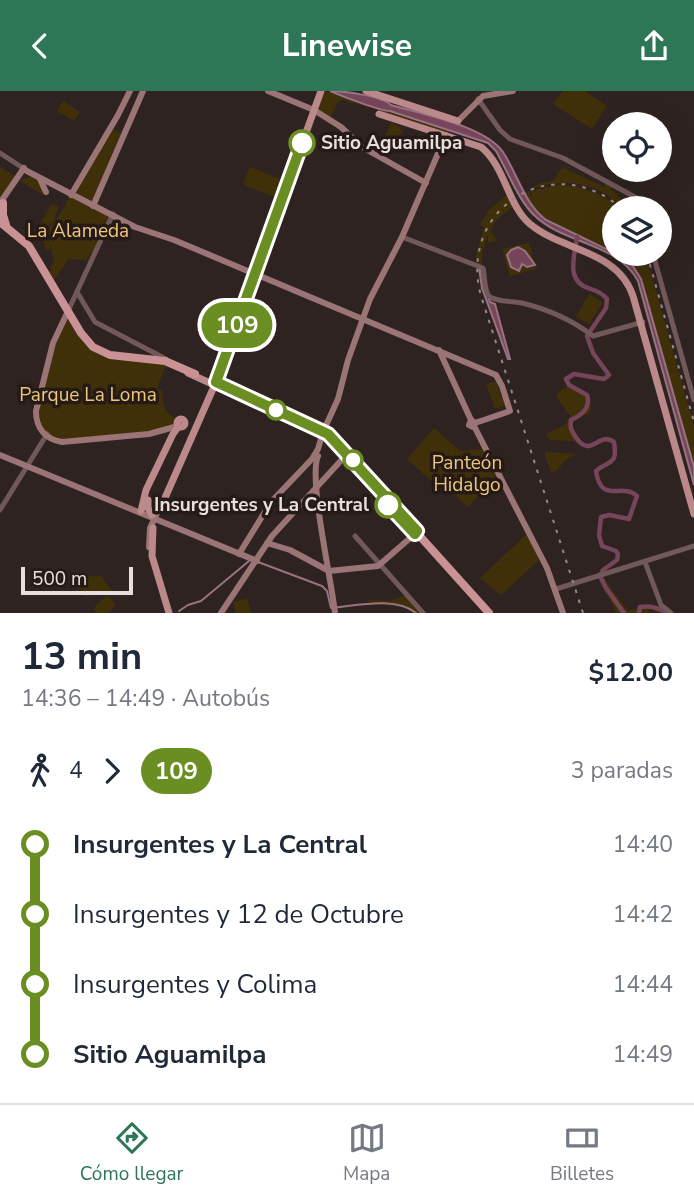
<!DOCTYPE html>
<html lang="es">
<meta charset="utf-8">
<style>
:root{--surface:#fff;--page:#f6f6f7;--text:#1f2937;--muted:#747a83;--line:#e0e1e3;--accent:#2d7756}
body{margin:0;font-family:"Nunito Sans",sans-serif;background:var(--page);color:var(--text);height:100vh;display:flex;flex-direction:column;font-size:26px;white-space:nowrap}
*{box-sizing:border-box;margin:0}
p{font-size:23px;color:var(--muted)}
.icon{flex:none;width:38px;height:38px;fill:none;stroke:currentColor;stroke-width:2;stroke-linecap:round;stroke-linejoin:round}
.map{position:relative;height:522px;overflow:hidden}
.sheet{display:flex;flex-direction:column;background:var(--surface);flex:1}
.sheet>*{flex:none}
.badge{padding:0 14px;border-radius:23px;font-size:24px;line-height:46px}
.tools{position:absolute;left:602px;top:21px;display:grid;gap:14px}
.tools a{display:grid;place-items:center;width:70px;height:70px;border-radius:50%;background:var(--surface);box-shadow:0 7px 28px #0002;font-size:35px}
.scale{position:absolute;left:21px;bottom:18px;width:112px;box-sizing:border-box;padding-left:7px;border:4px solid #e7dfdd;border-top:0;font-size:19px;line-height:24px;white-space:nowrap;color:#e7dfdd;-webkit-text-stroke:5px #251a16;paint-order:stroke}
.map>.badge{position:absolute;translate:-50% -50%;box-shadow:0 0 0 4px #fff}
.legs{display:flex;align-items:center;gap:10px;height:77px;padding:0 21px;font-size:23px}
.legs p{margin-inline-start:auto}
.summary{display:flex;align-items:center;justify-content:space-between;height:119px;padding:0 21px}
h1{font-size:38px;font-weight:700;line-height:52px}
ul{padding:0 21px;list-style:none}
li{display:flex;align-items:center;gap:24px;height:70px;font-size:26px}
li i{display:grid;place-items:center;width:10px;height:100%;margin:0 9px;background:currentColor}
li i::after{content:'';width:18px;height:18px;margin:-9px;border:5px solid;border-radius:50%;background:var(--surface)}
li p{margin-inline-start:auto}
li:first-child i{background:linear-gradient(#0000 50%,currentColor 0)}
li:last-child i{background:linear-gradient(currentColor 50%,#0000 0)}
header{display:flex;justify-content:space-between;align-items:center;height:91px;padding:0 21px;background:var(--accent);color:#fff;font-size:32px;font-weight:700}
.menu{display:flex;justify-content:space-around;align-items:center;height:98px;border-top:2px solid var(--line);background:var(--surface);font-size:19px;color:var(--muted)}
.menu a{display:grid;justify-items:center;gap:4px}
.menu .current{color:var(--accent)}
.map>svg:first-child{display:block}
.green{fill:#403009}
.water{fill:#76455a;stroke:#987381;stroke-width:2}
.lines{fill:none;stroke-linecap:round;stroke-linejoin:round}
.stream{stroke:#987381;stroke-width:2}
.river{stroke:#76455a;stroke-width:4.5}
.tertiary{stroke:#715859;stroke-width:5}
.secondary{stroke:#9b7475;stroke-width:6}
.primary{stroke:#bc898b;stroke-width:7}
.trunk{stroke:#ca9295;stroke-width:8}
.rail{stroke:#948a88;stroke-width:2;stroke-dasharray:3.5 7;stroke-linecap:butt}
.line-1-casing{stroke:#fff;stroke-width:16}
.line-1{stroke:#6b8e23;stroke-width:10}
.stop-1-dot{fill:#fff;stroke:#6b8e23;stroke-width:3.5}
.labels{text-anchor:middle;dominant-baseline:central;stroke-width:7;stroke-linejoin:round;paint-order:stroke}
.stop-label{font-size:19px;font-weight:bold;fill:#e7dfdd;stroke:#251a16;text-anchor:start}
.park-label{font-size:19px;fill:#edc87c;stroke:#251a16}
</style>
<header><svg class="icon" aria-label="back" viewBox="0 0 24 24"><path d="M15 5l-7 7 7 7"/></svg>Linewise<svg class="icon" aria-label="share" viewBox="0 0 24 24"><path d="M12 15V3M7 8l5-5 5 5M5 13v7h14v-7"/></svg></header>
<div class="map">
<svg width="694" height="522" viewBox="0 0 694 522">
<rect width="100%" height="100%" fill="#2e2320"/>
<g class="green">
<path d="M324 0 372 14 379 19 343 9 338 11 330 27 315 18Z"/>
<path d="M563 0H585L607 15 592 38 553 13Z"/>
<path d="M63 10 80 21 74 30 57 20Z"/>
<path d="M381 20H389L448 39 446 42Z"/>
<path d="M391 32 401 36 400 38 403 40 395 52 385 46Z"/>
<path d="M113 38 121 42 92 110 78 103 77 99Z"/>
<path d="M0 76 15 85 0 108Z"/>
<path d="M250 76 285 90 281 108 245 95 244 90Z"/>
<path d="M562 76 604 96 606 92 613 96 611 99 618 103 617 105 641 117C617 117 621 112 601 101 579 89 554 90 530 98L538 93 554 89Z"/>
<path d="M28 86 37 87 44 102 43 104 20 90Z"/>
<path d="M557 94C581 95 601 101 620 117H614V161L546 129 536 121 525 102 529 100 530 105 532 106 531 100Z"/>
<path d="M508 103 514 115 497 128 490 140 494 144 496 150 488 152V142L482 162V175L478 174 476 164 484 137 480 133 488 120Z"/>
<path d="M70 104 112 125 94 162 91 161 86 169 69 168 54 189 49 182 54 168 46 141C55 129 65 118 70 104Z"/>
<path d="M52 113 59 116 54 129 45 138 50 158 46 159 42 144 36 140Z"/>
<path d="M529 152 536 178 510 185 502 158Z"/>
<path d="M617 163H645L646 165 694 335V376L641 188 629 170Z"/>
<path d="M589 203 603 211 589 233 576 226Z"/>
<path d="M69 229 88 255 166 274 157 297 162 300C163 315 164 320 176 328L174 335 156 340 62 348C54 346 47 344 43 337 31 320 57 249 66 230Z"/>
<path d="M496 290 501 306 505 305 508 314 494 318 493 312 486 293Z"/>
<path d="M569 295 590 306 591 322 575 327 571 333 580 351 577 353 574 350 550 349 546 343 565 334 570 325 556 305 557 302Z"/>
<path d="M434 337 460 360 485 358 499 384 468 416 443 393 439 397 407 368Z"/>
<path d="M545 361H547L577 363 564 370 557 380 551 381 545 366Z"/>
<path d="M529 441 539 469 501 504 480 487Z"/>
<path d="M101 485 112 500 88 501 86 507 75 491 78 486Z"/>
<path d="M603 486 628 520C646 515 651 509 669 522H657L650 518 647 522H616C612 509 603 501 599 488Z"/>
<path d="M107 504 116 514 108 522H97L93 518Z"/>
<path d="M406 504 421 520 417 522 408 517 368 511V509L391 510Z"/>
<path d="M247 507 251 522H236L233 511Z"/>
</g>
<g class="water">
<path d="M330 0C344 0 382 5 391 14 422 23 485 35 503 61 518 84 524 112 546 129L629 169 641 188 694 376V394L638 190C618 152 564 153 535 125 519 111 507 79 496 60L488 52 390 20C380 20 342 5 330 0Z"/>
<path d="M518 156 525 160 535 174 527 176 522 173 519 180 511 176 507 164 511 159Z"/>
<path d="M479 177 481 178 490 211 495 213 510 268H508L482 197Z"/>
</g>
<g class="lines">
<g class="stream">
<path d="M258 471 322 495 327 500 331 517C356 515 395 505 416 522"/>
<path d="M179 520 188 514 201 510 249 470"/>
</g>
<g class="river">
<path d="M577 146C575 164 565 189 588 197 596 200 601 201 607 208L606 217 587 245 593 262 609 284 604 288 574 283 566 288 569 294 587 304C591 317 582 324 571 329 570 336 571 339 575 345 591 370 598 339 614 351 618 375 609 369 596 380 601 414 622 391 637 405L629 428 609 424 601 426 599 444 602 455 616 460 618 463 617 469 603 479 600 485 606 497 624 522"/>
<path d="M639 522 640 516C650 514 659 517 667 522"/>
</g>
<g class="tertiary">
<path d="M478 8 500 39 510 48 563 67 646 112 649 117"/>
<path d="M0 62 23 77"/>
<path d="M402 146 483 177C485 184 484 199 489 205 495 211 514 210 522 212 547 218 572 229 593 245L643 231"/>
<path d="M653 163 694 309"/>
<path d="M77 201 95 231 166 268"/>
<path d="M68 220 113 123"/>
<path d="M0 419 47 343"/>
<path d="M355 445 423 522"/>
<path d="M645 471 661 514 671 522"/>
<path d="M556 498 694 455"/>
</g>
<g class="secondary">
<path d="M268 0 314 19 341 36 362 56 426 92"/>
<path d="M458 30 483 5 513 0"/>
<path d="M23 78 135 136 174 149 496 284 502 295 510 320 475 332"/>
<path d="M40 88 46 101"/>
<path d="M71 104 118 24 130 0"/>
<path d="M0 112 24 77"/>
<path d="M93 115 143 0"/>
<path d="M68 220 53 252 36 320C36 337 45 348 62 351L149 343 178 335"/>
<path d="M439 259 471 329"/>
<path d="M471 329 475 332 473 336 469 334Z"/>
<path d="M474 335 547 477 563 522"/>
<path d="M0 364 257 470"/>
<path d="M318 365C308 387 332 491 335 522"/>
<path d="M267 452 290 459 329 480 378 475 417 441"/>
<path d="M149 456 150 437 161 414"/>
<path d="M239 463 271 411 312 368 318 358 323 341 338 308 348 269 370 208 402 146 446 44"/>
<path d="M221 522 272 445 347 363"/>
</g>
<g class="primary">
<path d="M366 0 458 30"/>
<path d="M379 23 481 56C505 75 508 115 530 133 562 160 618 159 633 205L694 423"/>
<path d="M188 282 232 302"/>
<circle cx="181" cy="332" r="4"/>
<path d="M148 409V417L152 424"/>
<path d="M161 416 216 291 321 0"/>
<path d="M141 420 146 399 173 343 179 335"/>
<path d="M153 437 152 465 169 522"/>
</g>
<g class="trunk">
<path d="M3 112V124L6 134"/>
<path d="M0 131 29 155 81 242 93 256 110 264 165 270 195 283"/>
<path d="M229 298 328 343 489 522"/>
</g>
<g class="rail">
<path d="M647 163 694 331"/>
<path d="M583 522 481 205C457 117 553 58 621 117"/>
</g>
</g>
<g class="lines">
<defs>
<path id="line-1" d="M302 52 216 291 328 343 417 440 415 443 388 414"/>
</defs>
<use href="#line-1" class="line-1-casing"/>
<use href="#line-1" class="line-1"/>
</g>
<g class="stop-1-dot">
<circle cx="302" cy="52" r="12"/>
<circle cx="276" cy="319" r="9"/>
<circle cx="353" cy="369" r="9"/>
<circle cx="388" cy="414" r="12"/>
</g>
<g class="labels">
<g class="stop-label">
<text x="321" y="52">Sitio Aguamilpa</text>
<text x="369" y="414" text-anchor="end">Insurgentes y La Central</text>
</g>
<g class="park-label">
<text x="78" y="140">La Alameda</text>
<text x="88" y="304">Parque La Loma</text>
<text x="467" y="372">Panteón<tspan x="467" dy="22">Hidalgo</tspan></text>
</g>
</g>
</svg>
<div class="tools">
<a><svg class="icon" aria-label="locate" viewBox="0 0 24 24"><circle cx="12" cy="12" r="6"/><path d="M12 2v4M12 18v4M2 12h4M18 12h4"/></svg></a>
<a><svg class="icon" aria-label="layers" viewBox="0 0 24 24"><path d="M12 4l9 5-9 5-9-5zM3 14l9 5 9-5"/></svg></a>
</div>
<div class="scale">500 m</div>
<b class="badge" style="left:237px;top:234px;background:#6b8e23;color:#fff">109</b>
</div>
<section class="sheet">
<div class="summary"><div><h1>13 min</h1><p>14:36 – 14:49 · Autobús</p></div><b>$12.00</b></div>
<div class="legs"><svg class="icon" aria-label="walk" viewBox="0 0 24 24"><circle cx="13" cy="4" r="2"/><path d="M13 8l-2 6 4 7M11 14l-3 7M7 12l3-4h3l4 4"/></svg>4<svg class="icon" aria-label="forward" viewBox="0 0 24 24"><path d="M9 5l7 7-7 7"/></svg><b class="badge" style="background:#6b8e23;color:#fff">109</b><p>3 paradas</p></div>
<ul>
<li><i style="color:#6b8e23"></i><b>Insurgentes y La Central</b><p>14:40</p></li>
<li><i style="color:#6b8e23"></i><span>Insurgentes y 12 de Octubre</span><p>14:42</p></li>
<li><i style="color:#6b8e23"></i><span>Insurgentes y Colima</span><p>14:44</p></li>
<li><i style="color:#6b8e23"></i><b>Sitio Aguamilpa</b><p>14:49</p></li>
</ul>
</section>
<nav class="menu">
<a class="current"><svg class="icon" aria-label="directions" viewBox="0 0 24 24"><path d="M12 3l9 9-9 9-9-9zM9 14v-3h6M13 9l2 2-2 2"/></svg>Cómo llegar</a>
<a><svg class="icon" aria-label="map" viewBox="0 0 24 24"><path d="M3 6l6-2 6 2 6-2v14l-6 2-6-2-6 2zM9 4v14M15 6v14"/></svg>Mapa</a>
<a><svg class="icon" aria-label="tickets" viewBox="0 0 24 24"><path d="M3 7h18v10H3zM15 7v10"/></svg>Billetes</a>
</nav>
